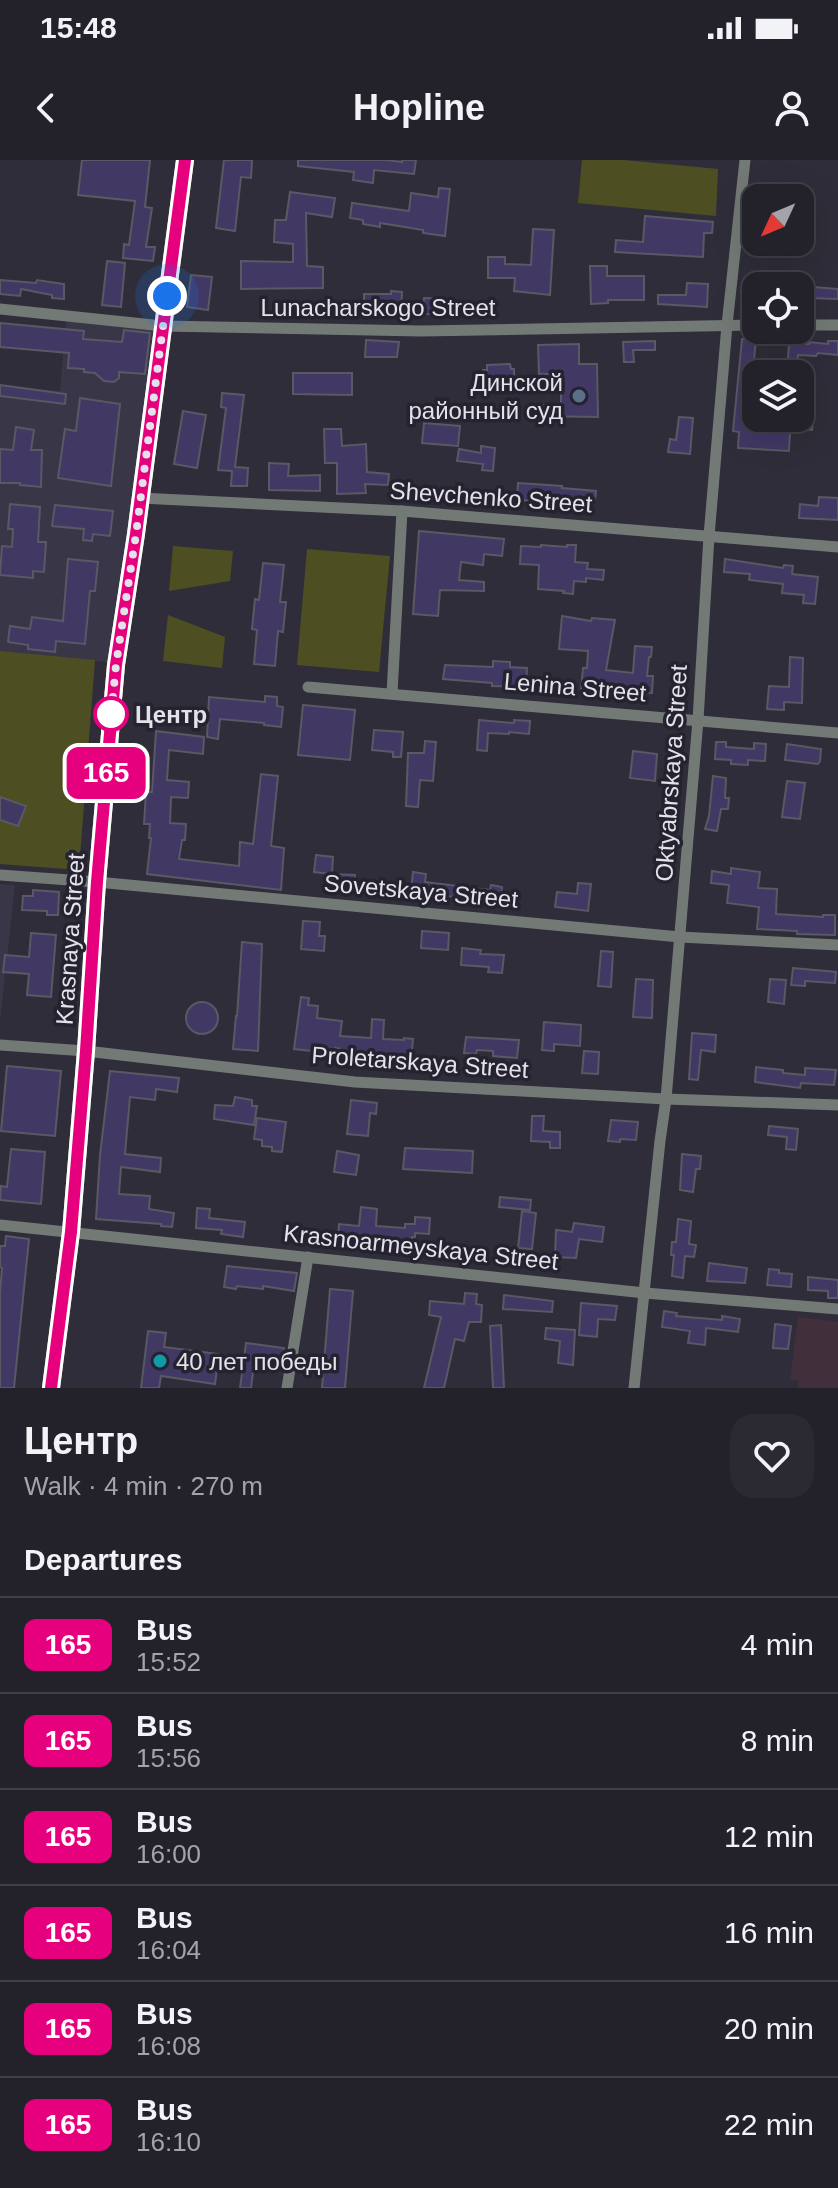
<!DOCTYPE html>
<meta charset="utf-8">
<style>
:root{--surface:#23222b;--page:#2b2a33;--text:#f1f3f6;--muted:#a3a4a9;--line:#403f47}
body{margin:0;font-family:Arial,sans-serif;background:var(--page);color:var(--text);height:100vh;display:flex;flex-direction:column;font-size:30px;white-space:nowrap}
*{box-sizing:border-box;margin:0}
p{font-size:26px;color:var(--muted)}
.icon{flex:none;width:44px;height:44px;fill:none;stroke:currentColor;stroke-width:2;stroke-linecap:round;stroke-linejoin:round}
.map{position:relative;height:1228px;overflow:hidden}
.details{display:flex;flex-direction:column;background:var(--surface);flex:1}
.details>*{flex:none}
.badge{padding:0 16px;border-radius:12px;font-size:28px;line-height:52px}
.needle{width:52px;rotate:226deg}
.tools{position:absolute;left:742px;top:24px;display:grid;gap:16px}
.tools a{display:grid;place-items:center;width:72px;height:72px;border-radius:16px;background:var(--surface);box-shadow:0 8px 32px #0002,0 0 0 2px var(--line);font-size:40px}
.you{position:absolute;width:40px;height:40px;margin:-20px;border:6px solid #fff;border-radius:50%;background:#1a73e8;box-shadow:0 0 0 12px #1a73e833}
.map>.badge{position:absolute;translate:-50% -50%;box-shadow:0 0 0 4px #fff}
h2{padding:0 24px;font-size:30px;line-height:72px}
.round{display:grid;place-items:center;flex:none;width:84px;height:84px;border-radius:24px;background:var(--page)}
.head{display:flex;align-items:center;justify-content:space-between;height:136px;padding:0 24px}
h1{font-size:38px;font-weight:800;line-height:60px}
ul{padding:0;list-style:none}
li{display:flex;align-items:center;gap:24px;height:96px;padding:0 24px;border-top:2px solid var(--line)}
li div{flex:1}
li b{display:block;font-size:30px}
li em{font-style:normal}
li .badge{min-width:88px;font-weight:700;text-align:center}
.status{display:flex;justify-content:space-between;align-items:center;height:56px;padding:0 40px;background:var(--surface);direction:ltr}
.status svg{height:22px;fill:currentColor}
header{display:flex;justify-content:space-between;align-items:center;height:104px;padding:0 24px;background:var(--surface);font-size:36px;font-weight:800}
.map>svg:first-child{display:block}
.built{fill:#393648}
.education{fill:#41303b}
.green{fill:#4d4f23}
.building{fill:#423864;stroke:#5a5865;stroke-width:2}
.lines{fill:none;stroke-linecap:round;stroke-linejoin:round}
.minor{stroke:#737a76;stroke-width:11}
.primary{stroke:#b7c5be;stroke-width:18}
.line-casing{stroke:#fff;stroke-width:18}
.line{stroke:#e6007e;stroke-width:12}
.walk{stroke:#e3e2ea;stroke-width:8;stroke-dasharray:0 14.4}
.service-dot{fill:#5c6f8a;stroke:#25232f;stroke-width:3}
.stop-dot{fill:#fff;stroke:#e6007e;stroke-width:4}
.culture-dot{fill:#0f9aa8;stroke:#25232f;stroke-width:3}
.labels{text-anchor:middle;dominant-baseline:central;stroke-width:7;stroke-linejoin:round;paint-order:stroke}
.street-label{font-size:24px;fill:#e3e2ea;stroke:#25232f}
.poi-label{font-size:24px;fill:#e3e2ea;stroke:#25232f;text-anchor:end}
.stop-label{font-size:24px;font-weight:bold;fill:#e3e2ea;stroke:#25232f;text-anchor:start}
</style>
<div class="status"><b>15:48</b><svg viewBox="0 0 49 12"><path d="M0 12V9h3v3zM5 12V6h3v6zM10 12V3h3v9zM15 12V0h3v12zM26 1h20v11H26zM47 4h2v5h-2z"/></svg></div>
<header><svg class="icon" aria-label="back" viewBox="0 0 24 24"><path d="M15 5l-7 7 7 7"/></svg>Hopline<svg class="icon" aria-label="person" viewBox="0 0 24 24"><circle cx="12" cy="8" r="4"/><path d="M4 21q1-7 8-7t8 7"/></svg></header>
<div class="map">
<svg width="838" height="1228" viewBox="0 0 838 1228">
<rect width="100%" height="100%" fill="#2f2d39"/>
<g class="built">
<path d="M66 161 158 170 107 502 0 491V225L60 231Z"/>
<path d="M0 724 15 725 0 861Z"/>
</g>
<path class="education" d="M798 1157 838 1162V1228H798V1221L790 1220Z"/>
<g class="green">
<path d="M582 0H624L718 9 716 56 578 43Z"/>
<path d="M173 386 233 391 230 421 169 431Z"/>
<path d="M307 389 390 396 379 512 297 505Z"/>
<path d="M168 455 225 477 222 508 163 501Z"/>
<path d="M0 491 95 500 79 710 0 704Z"/>
</g>
<g class="building">
<path d="M82 0H150L145 47 152 48 146 87H155L153 101 123 98 124 84 129 85 135 41 78 35Z"/>
<path d="M224 0H252L251 18 241 17 235 71 216 68Z"/>
<path d="M298 0H387L402 2V0H416L414 14 374 10 373 23 353 20 354 12 298 6Z"/>
<path d="M439 28 450 29 445 76 423 73V70L380 63V67L363 64V60L350 58 352 43 409 51 411 33 438 37Z"/>
<path d="M290 32 335 38 332 57 306 53 307 106 323 107V128L241 129V101L293 102V84L274 82 275 60H286Z"/>
<path d="M645 56 713 62 712 73H704L703 97 615 92 616 80 643 82Z"/>
<path d="M533 69 554 70 550 135 514 131 515 118H488V97H505V104L531 105Z"/>
<path d="M107 101 125 103 121 147 102 145Z"/>
<path d="M590 106H607V116H644V140H608V143L591 144Z"/>
<path d="M191 115 212 117 208 150 187 147Z"/>
<path d="M0 120 36 123 37 120 64 124V139L52 138V135L21 129 20 136 0 134Z"/>
<path d="M687 123 708 124 707 147 658 144V135H686Z"/>
<path d="M800 126 838 129V139L810 138V143L800 142Z"/>
<path d="M391 131 402 132 401 151H364V134H391Z"/>
<path d="M424 138 452 139V154H423Z"/>
<path d="M0 163 84 171 83 179 122 182 124 170 150 173 145 214 119 212V218L114 222 104 221 95 213 84 212V209L68 208 69 193 0 187Z"/>
<path d="M742 179 756 180 748 257 784 261V258H801V248L814 249 812 270 795 268V273H790L789 291 738 288 739 272 733 271Z"/>
<path d="M366 180 399 182 397 197H365Z"/>
<path d="M655 181V190H633L634 202H624L623 182Z"/>
<path d="M828 181H838V195L818 193 816 196 798 195 797 214H787L789 183 809 184V182L828 184Z"/>
<path d="M579 184V204H597L598 257 537 256V245H561V214H539L538 185Z"/>
<path d="M510 204 511 209H514V232H483V210H487V205Z"/>
<path d="M293 213H352V235L293 234Z"/>
<path d="M0 225 66 234 65 244 0 236Z"/>
<path d="M222 233 244 235 235 307 248 308 247 326H231L232 311 218 310 226 248 221 247Z"/>
<path d="M80 238 120 244 111 326 58 318 65 269 76 271Z"/>
<path d="M183 251 206 255 197 308 174 304Z"/>
<path d="M679 257 693 258 690 294 668 292 670 279 676 280Z"/>
<path d="M424 263 460 266 458 286 422 283Z"/>
<path d="M16 267 34 270 31 290H42L41 327 20 325V323H0V289L13 290Z"/>
<path d="M324 269H341L342 286 366 284 367 312 389 314 388 325 365 324 366 333 337 334V303H325Z"/>
<path d="M481 286 495 288 493 311 482 310 483 304 457 301 459 289 481 293Z"/>
<path d="M269 303 289 304 288 316 320 315V331L269 330Z"/>
<path d="M518 323 562 326V328L596 331 595 340 578 338 577 343 517 340Z"/>
<path d="M819 337 838 338V360L799 358 800 344 818 346Z"/>
<path d="M10 344 40 347 38 382H46L44 412 33 411V418L0 415 2 386 12 387 13 369H8Z"/>
<path d="M55 345 113 351 110 376 93 374 92 381 83 380 84 369 52 366Z"/>
<path d="M419 371 504 379 502 396 484 394 483 405 461 402 459 420 484 422V431L440 430 438 456 413 454Z"/>
<path d="M541 385 567 387V385H576L575 402 588 403 587 409 604 410 603 420 586 418V422L574 421 573 434 563 433 564 431 538 429 539 405 520 404 521 386 541 387Z"/>
<path d="M68 399 98 402 95 431H90L85 484 56 481 55 492 28 489V485L8 482 10 466 30 469 32 457 63 461Z"/>
<path d="M725 399 783 408 784 405 793 406 792 414 818 417 815 444 803 443 804 435 782 433 783 424 749 420 750 414 724 412Z"/>
<path d="M263 403 284 405 280 442H286L283 472 278 471 275 506 254 504 257 470 252 469 255 439 259 440Z"/>
<path d="M562 456 591 461 592 458 615 460 606 510 633 513 635 486 652 487 651 497H649L647 516H653L652 533 581 530 583 508H587L588 491 559 489Z"/>
<path d="M790 497 803 498 802 543 784 542V550L767 549 769 526 789 527Z"/>
<path d="M493 501 510 502V507L527 508 526 527 492 526V523L443 519 445 505 493 507Z"/>
<path d="M265 536 277 537V546L283 547 281 567 264 565V563L220 559 218 579 207 577 209 537 265 542Z"/>
<path d="M303 545 355 550 350 600 298 595Z"/>
<path d="M479 560 514 563V560L530 561 529 574 509 572V574L488 573 487 591 477 590Z"/>
<path d="M374 570 403 572 401 597H393V592L372 590Z"/>
<path d="M156 571 204 577 203 594 169 590 167 620 189 622 188 638 171 637 170 663 186 664 185 680H182L179 699 239 706 240 682 253 684 261 614 278 616 271 686 284 688 281 730 147 714 151 678H149L150 664H144L146 632H152Z"/>
<path d="M425 581 436 582 433 621 420 620 418 647 406 646 408 593H424Z"/>
<path d="M716 582H726V587L754 589V583L766 584 765 601 748 600V605L731 604V600L715 599Z"/>
<path d="M787 584 821 589 820 601 818 604 785 600Z"/>
<path d="M633 591 657 594 655 621 630 618Z"/>
<path d="M713 616 726 618 725 638H729L728 649H721L717 671 705 669 709 656Z"/>
<path d="M787 621 805 623 800 659 782 657Z"/>
<path d="M0 637 26 646 18 666 0 660Z"/>
<path d="M316 695 333 697 332 714 355 715 354 728H332L331 714 314 712Z"/>
<path d="M731 708 760 712 758 728 777 729 776 754 823 757V755H835V775L797 774V771L757 769 759 747 727 743 729 725 711 723 712 711 731 714Z"/>
<path d="M413 712 426 714 425 722 490 730 491 725 502 727 500 745 454 740 455 737 411 731Z"/>
<path d="M578 723 591 724 588 751 555 747 557 732 577 734Z"/>
<path d="M33 730 59 732 58 755H47V751L22 750 23 736H33Z"/>
<path d="M303 761 320 762 319 776H325L324 791 301 789Z"/>
<path d="M422 771 449 773 448 790 421 788Z"/>
<path d="M31 773 56 775 51 837 27 835 29 814 3 812 5 795 29 797Z"/>
<path d="M242 782 262 784 258 891 233 889 236 856H237Z"/>
<path d="M462 788 481 790 480 794 504 795 502 813 488 812 489 807 461 805Z"/>
<path d="M601 791 613 792 611 827 598 826Z"/>
<path d="M793 808 836 812 835 823 805 821V826L791 825Z"/>
<path d="M636 819 653 820 652 858 633 857Z"/>
<path d="M770 819 786 820 784 844 768 842Z"/>
<path d="M301 837 309 838 308 845 318 846 317 858 342 861 340 876 371 878 372 859 384 860 383 879 404 880V878L413 879 410 912 401 911 402 906 352 903 353 891 335 888 334 891 330 890 329 893 294 889Z"/>
<circle cx="202" cy="858" r="16"/>
<path d="M544 862 581 865 580 886 554 884V891L542 890Z"/>
<path d="M692 873 716 875 715 892 701 890 698 920 689 919Z"/>
<path d="M466 877 519 880 517 898 493 896V891L477 890 476 894 464 893Z"/>
<path d="M584 891 599 892 598 914 582 913Z"/>
<path d="M7 906 61 911 55 976 1 971Z"/>
<path d="M756 907 783 910V913L805 915V908L836 910 834 925 801 923 800 928 755 922Z"/>
<path d="M110 911 179 918 177 932 156 929 155 940 130 937 125 994 161 998 160 1012 121 1007 119 1034 150 1036 149 1049 174 1053 172 1067 161 1066V1064L96 1059 100 995Z"/>
<path d="M235 937 252 940V946H257L254 965 214 959 215 945 233 946Z"/>
<path d="M351 940 377 943 376 954 370 953 368 976 347 974Z"/>
<path d="M532 956H544L543 971 560 972V988H550V982L531 981Z"/>
<path d="M257 958 286 962 282 992 272 991V987L262 986V980L254 979Z"/>
<path d="M611 960 638 962 636 980 620 979V982L608 981Z"/>
<path d="M769 966 798 969 796 990 786 989 787 977 768 975Z"/>
<path d="M405 988 473 991 472 1013 403 1009Z"/>
<path d="M11 989 45 992 41 1044 0 1040 1 1026 7 1027Z"/>
<path d="M337 991 359 995 356 1015 334 1012Z"/>
<path d="M682 994 701 996 700 1009H696L693 1032 680 1030Z"/>
<path d="M500 1037 531 1040 530 1050 499 1047Z"/>
<path d="M361 1047 377 1049 376 1066 405 1068V1064H415V1057L430 1058 429 1074 415 1073V1077H412L411 1090 340 1088 341 1076H338L339 1064 359 1066Z"/>
<path d="M197 1048 210 1049 209 1058 245 1062 243 1077 221 1074 222 1070 196 1068Z"/>
<path d="M522 1051 536 1053 532 1089 518 1088Z"/>
<path d="M678 1059 691 1061 689 1084 696 1085 694 1097 685 1096 683 1118 672 1116 674 1095H671L672 1082H676Z"/>
<path d="M574 1063 604 1067 602 1082 579 1079 576 1098 555 1097 556 1070 572 1072Z"/>
<path d="M6 1076 29 1079 14 1228H0V1133L2 1108 0 1107V1086H5Z"/>
<path d="M709 1103 747 1108 745 1123 707 1121Z"/>
<path d="M227 1106 297 1113 294 1131 263 1126V1129L237 1126 236 1129 224 1127Z"/>
<path d="M769 1109 779 1110V1113L792 1114 791 1127 767 1125Z"/>
<path d="M808 1117 838 1120V1138H828V1131L808 1130Z"/>
<path d="M330 1129 353 1131 345 1228H322Z"/>
<path d="M465 1133 477 1134 476 1144 482 1145 481 1162H469L464 1181 455 1179 444 1228H424L441 1157 429 1155 430 1141 464 1144Z"/>
<path d="M504 1135 553 1141 552 1152 503 1149Z"/>
<path d="M581 1143 617 1146 615 1160 598 1159 597 1177 579 1175Z"/>
<path d="M664 1151 677 1153 676 1156 722 1160V1156L740 1159 738 1172 706 1168 705 1185 688 1183 690 1171 662 1167Z"/>
<path d="M775 1164 791 1166 788 1189 773 1188Z"/>
<path d="M501 1165 504 1228H493L490 1166Z"/>
<path d="M546 1168 575 1170 573 1205 558 1203 560 1181 545 1179Z"/>
<path d="M148 1171 166 1173 164 1187 219 1194 215 1224 161 1216 159 1228H141Z"/>
<path d="M246 1183 284 1188 281 1209 254 1205 251 1228H240Z"/>
</g>
<g class="lines">
<g class="minor">
<path d="M0 149 163 166 421 171 756 165"/>
<path d="M800 165H838"/>
<path d="M140 338 402 351 838 387"/>
<path d="M308 527 838 573"/>
<path d="M392 533 402 351"/>
<path d="M0 715 97 722 680 777 838 785"/>
<path d="M0 885 86 891 355 922 666 939 838 945"/>
<path d="M0 1065 645 1133 838 1149"/>
<path d="M287 1228 308 1097"/>
<path d="M634 1228 660 981 666 939 698 560 709 376 727 165 745 0"/>
</g>
<path class="primary" d="M51 1228 71 1072 86 891 97 722 116 505 136 374 185 0"/>
</g>
<g class="lines">
<defs>
<path id="line" d="M51 1228 71 1072 86 891 97 722 116 505 136 374 185 0"/>
</defs>
<use href="#line" class="line-casing"/>
<use href="#line" class="line"/>
<path class="walk" d="M111 554 110 567 116 505 136 374 167 136"/>
</g>
<circle class="service-dot" cx="579" cy="236" r="8"/>
<circle class="stop-dot" cx="111" cy="554" r="16"/>
<circle class="culture-dot" cx="160" cy="1201" r="8"/>
<g class="labels">
<g class="street-label">
<text x="378" y="147">Lunacharskogo Street</text>
<text transform="translate(491 337) rotate(4)">Shevchenko Street</text>
<text transform="translate(575 527) rotate(5)">Lenina Street</text>
<text transform="translate(671 613) rotate(-86)">Oktyabrskaya Street</text>
<text transform="translate(421 731) rotate(5)">Sovetskaya Street</text>
<text transform="translate(70 779) rotate(-86)">Krasnaya Street</text>
<text transform="translate(420 902) rotate(4)">Proletarskaya Street</text>
<text transform="translate(421 1087) rotate(6)">Krasnoarmeyskaya Street</text>
</g>
<g class="poi-label">
<text x="563" y="222">Динской<tspan x="563" dy="28">районный суд</tspan></text>
<text x="176" y="1201" text-anchor="start">40 лет победы</text>
</g>
<g class="stop-label">
<text x="135" y="554">Центр</text>
</g>
</g>
</svg>
<div class="tools">
<a><svg class="needle" viewBox="-14 -14 28 28"><path d="M0-13l5 13h-10z" fill="#e53935"/><path d="M0 13l5-13h-10z" fill="#a3a4a9"/></svg></a>
<a><svg class="icon" aria-label="locate" viewBox="0 0 24 24"><circle cx="12" cy="12" r="6"/><path d="M12 2v4M12 18v4M2 12h4M18 12h4"/></svg></a>
<a><svg class="icon" aria-label="layers" viewBox="0 0 24 24"><path d="M12 4l9 5-9 5-9-5zM3 14l9 5 9-5"/></svg></a>
</div>
<div class="you" style="left:167px;top:136px"></div>
<b class="badge" style="left:106px;top:613px;background:#e6007e;color:#fff">165</b>
</div>
<section class="details">
<div class="head"><div><h1>Центр</h1><p>Walk · 4 min · 270 m</p></div><a class="round"><svg class="icon" aria-label="heart" viewBox="0 0 24 24"><path d="M12 20l-8-8c-3-5 5-10 8-4 3-6 11-1 8 4z"/></svg></a></div>
<h2>Departures</h2>
<ul>
<li><span class="badge" style="background:#e6007e;color:#fff">165</span><div><b>Bus</b><p>15:52</p></div><em>4 min</em></li>
<li><span class="badge" style="background:#e6007e;color:#fff">165</span><div><b>Bus</b><p>15:56</p></div><em>8 min</em></li>
<li><span class="badge" style="background:#e6007e;color:#fff">165</span><div><b>Bus</b><p>16:00</p></div><em>12 min</em></li>
<li><span class="badge" style="background:#e6007e;color:#fff">165</span><div><b>Bus</b><p>16:04</p></div><em>16 min</em></li>
<li><span class="badge" style="background:#e6007e;color:#fff">165</span><div><b>Bus</b><p>16:08</p></div><em>20 min</em></li>
<li><span class="badge" style="background:#e6007e;color:#fff">165</span><div><b>Bus</b><p>16:10</p></div><em>22 min</em></li>
</ul>
</section>
